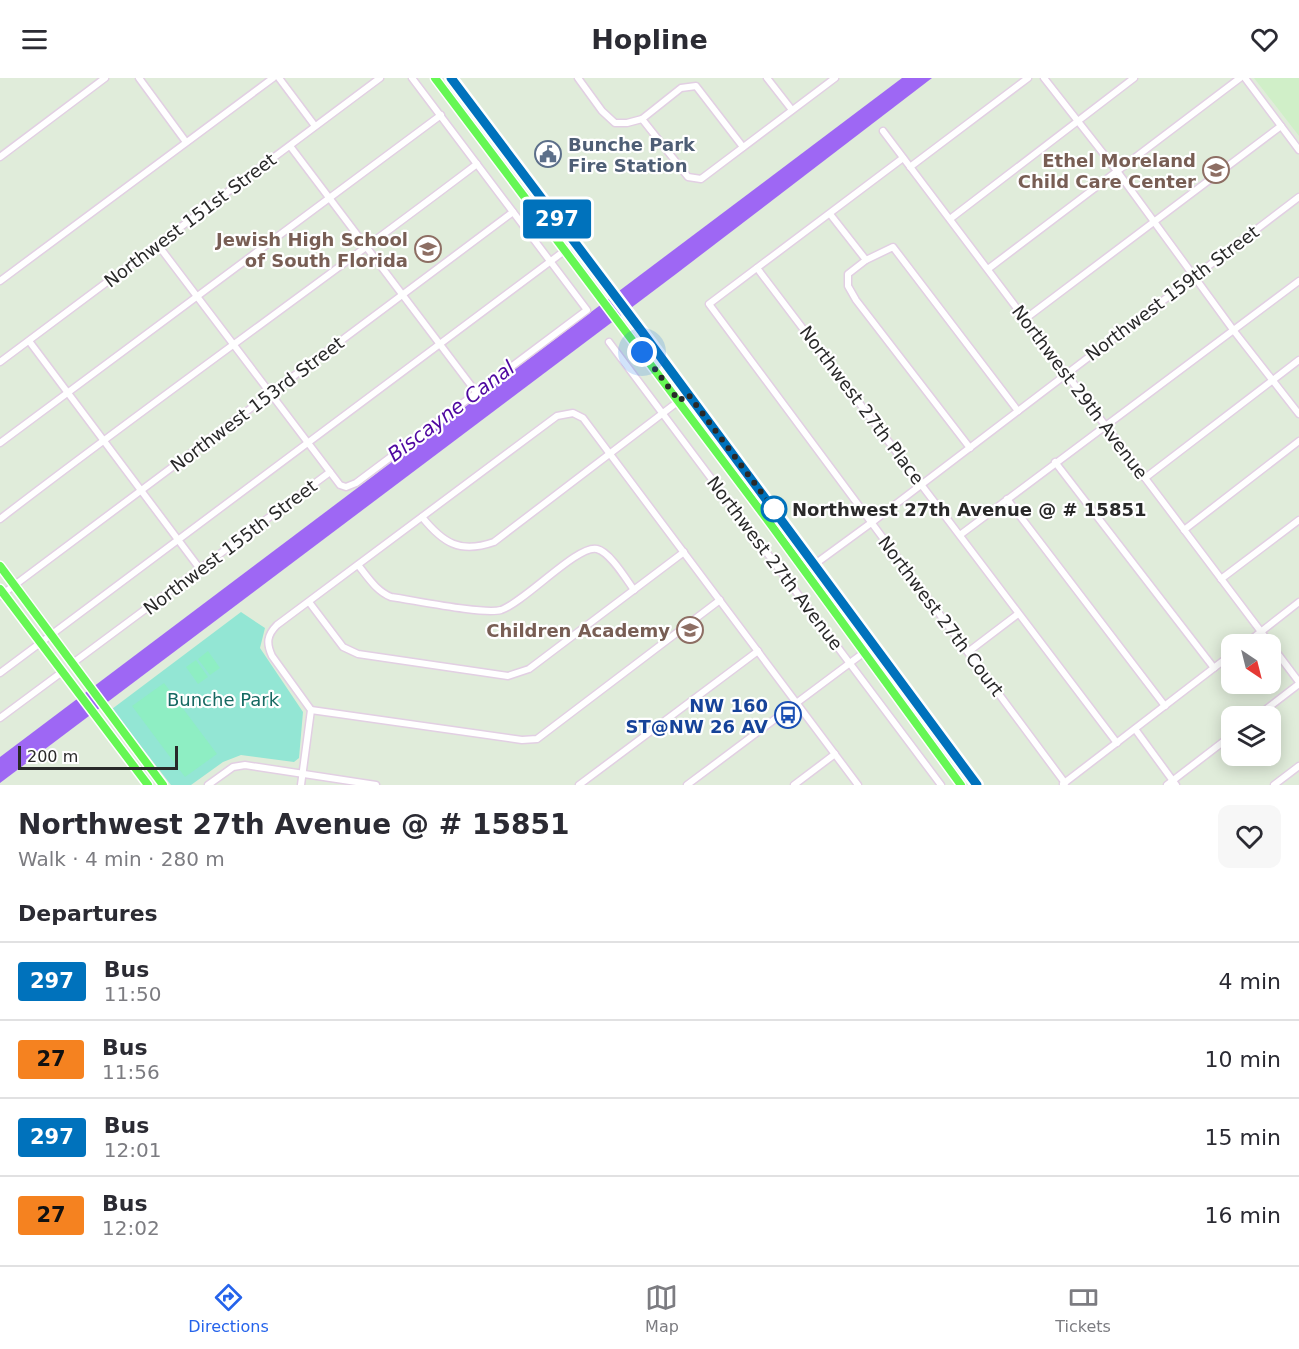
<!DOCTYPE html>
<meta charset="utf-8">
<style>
:root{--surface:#fff;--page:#f7f7f7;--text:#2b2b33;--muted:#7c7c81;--line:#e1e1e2;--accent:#2563eb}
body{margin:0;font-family:"DejaVu Sans",sans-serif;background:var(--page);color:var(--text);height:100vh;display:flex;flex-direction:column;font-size:22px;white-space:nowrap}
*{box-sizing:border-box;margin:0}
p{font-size:20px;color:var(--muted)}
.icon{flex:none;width:33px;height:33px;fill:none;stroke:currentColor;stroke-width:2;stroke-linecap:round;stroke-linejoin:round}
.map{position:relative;height:707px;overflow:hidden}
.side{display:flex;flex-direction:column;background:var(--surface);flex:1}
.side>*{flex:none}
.badge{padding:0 12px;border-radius:4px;font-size:21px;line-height:39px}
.needle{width:39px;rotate:145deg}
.tools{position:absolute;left:1221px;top:556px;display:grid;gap:12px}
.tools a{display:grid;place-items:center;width:60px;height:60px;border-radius:12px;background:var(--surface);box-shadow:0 3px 15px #0003;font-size:30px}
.scale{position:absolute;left:18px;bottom:15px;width:160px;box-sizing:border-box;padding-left:6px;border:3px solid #292929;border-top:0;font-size:16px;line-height:21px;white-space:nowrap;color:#292929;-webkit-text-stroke:4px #fff;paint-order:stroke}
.you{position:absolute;width:30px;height:30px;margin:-15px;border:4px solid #fff;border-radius:50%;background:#1a73e8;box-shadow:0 0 0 9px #1a73e833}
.map>.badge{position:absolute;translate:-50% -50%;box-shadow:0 0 0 3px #fff}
h2{padding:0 18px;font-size:22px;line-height:54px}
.round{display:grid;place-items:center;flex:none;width:63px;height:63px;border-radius:12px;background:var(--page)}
.head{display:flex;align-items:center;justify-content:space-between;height:102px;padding:0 18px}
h1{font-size:28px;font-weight:600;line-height:45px}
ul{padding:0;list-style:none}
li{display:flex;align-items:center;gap:18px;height:78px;padding:0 18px;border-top:2px solid var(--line)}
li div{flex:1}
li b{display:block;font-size:22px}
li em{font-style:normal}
li .badge{min-width:66px;font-weight:700;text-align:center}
header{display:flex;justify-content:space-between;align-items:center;height:78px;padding:0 18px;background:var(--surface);font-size:27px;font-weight:600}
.tab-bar{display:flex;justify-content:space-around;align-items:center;height:84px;border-top:2px solid var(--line);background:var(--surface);font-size:16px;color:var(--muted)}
.tab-bar a{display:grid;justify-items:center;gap:3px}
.tab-bar .selected{color:var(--accent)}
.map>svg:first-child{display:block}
.education{fill:#d0efc8}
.green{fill:#93e6d4}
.pitch{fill:#8eeec3}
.water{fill:#9e67f4}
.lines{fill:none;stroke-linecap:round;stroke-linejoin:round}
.minor-casing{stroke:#e2cfe3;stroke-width:9}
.major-casing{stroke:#fff;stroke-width:11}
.minor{stroke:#fff;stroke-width:6}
.major{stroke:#66f754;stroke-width:8}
.line-casing{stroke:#fff;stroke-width:14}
.line{stroke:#0072bc;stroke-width:9}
.walk{stroke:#292929;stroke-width:6;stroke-dasharray:0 10.8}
.stop-dot{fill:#fff;stroke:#0072bc;stroke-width:3}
.labels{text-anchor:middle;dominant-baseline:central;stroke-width:4.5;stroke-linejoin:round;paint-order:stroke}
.service-label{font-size:18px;font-weight:bold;fill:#4e5e75;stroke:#fff;text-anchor:start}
.education-label{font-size:18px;font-weight:bold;fill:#785e54;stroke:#fff;text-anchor:end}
.street-label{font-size:18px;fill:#292929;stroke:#fff}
.stop-label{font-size:18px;font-weight:bold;fill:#292929;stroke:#fff;text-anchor:start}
.park-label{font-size:18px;fill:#166962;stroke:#fff}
.transit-label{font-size:18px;font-weight:bold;fill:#164399;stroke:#fff;text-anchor:end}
.water-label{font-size:20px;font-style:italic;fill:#4e07a0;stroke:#fff}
</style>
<header><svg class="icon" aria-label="menu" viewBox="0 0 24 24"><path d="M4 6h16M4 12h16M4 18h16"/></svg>Hopline<svg class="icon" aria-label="heart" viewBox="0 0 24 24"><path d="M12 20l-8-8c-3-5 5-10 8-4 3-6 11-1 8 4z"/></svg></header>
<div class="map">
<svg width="1299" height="707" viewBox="0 0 1299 707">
<rect width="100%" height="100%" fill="#e0ecda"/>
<path class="education" d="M1254 0H1299V58Z"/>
<path class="green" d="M241 534 265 550 260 570 303 634 299 680 294 684 241 677 223 684 191 707H171L112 631Z"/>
<g class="pitch">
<path d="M208 573 220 590 210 597 198 581Z"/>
<path d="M196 582 208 599 198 606 186 589Z"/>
<path d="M164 605 217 676 185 699 132 628Z"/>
</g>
<path class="water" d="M902 0H932L676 196 0 705V679Z"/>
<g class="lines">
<defs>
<g id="minor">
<path d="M139 0 186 64"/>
<path d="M279 0 315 48"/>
<path d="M578 0 602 33 615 45H627L642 41 681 10 696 8 743 69"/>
<path d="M767 0 792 32"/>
<path d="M1044 0 1117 93 1234 253 1299 336"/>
<path d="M1245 0 1299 72"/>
<path d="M642 41 688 99 701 101 835 0"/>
<path d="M883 53 1299 604"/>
<path d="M290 68 476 314"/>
<path d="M0 79 105 0"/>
<path d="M903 80 709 226 1065 705"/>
<path d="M910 89 1028 0"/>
<path d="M830 136 866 182"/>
<path d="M950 141 1134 0"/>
<path d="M158 167 340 407 346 409 356 405 587 232 412 0"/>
<path d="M757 190 1117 665"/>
<path d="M988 191 1240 0"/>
<path d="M0 203 273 0"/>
<path d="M1025 241 1281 48"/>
<path d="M29 263 200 491"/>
<path d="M609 264 941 707"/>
<path d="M0 284 380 0"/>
<path d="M0 365 441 37"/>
<path d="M970 370 856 222 848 208V196L866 182 893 169 1018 333"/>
<path d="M1055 384 1214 590"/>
<path d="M1145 400 1299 282"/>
<path d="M1007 421 1165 628"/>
<path d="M422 439C443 465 460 476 494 464L688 316"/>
<path d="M0 441C157 320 319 206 477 86"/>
<path d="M1184 452 1299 363"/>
<path d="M960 457 1299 203"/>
<path d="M815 486 871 445 1299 119"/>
<path d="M358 487C368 499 376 513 391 519 413 522 484 537 501 532 525 524 578 466 597 471 610 474 626 501 634 512"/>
<path d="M1221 501 1299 442"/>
<path d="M0 518 513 134"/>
<path d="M309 524 343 569 358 576 508 598 529 591 684 474"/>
<path d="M1244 567 1299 524"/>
<path d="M968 574 1018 536"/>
<path d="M73 585 330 394"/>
<path d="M0 595 575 165"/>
<path d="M311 632 522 662 537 661 720 522"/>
<path d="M1256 639 1299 606"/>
<path d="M0 640 62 594"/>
<path d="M1135 651 1176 707"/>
<path d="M1063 706 1232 576"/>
<path d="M208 707 233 689 245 687 376 707"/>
<path d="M301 707 311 632 272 578C266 565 267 557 277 547L557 338 573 335 583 340 858 707"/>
<path d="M579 707 758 573"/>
<path d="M687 707 874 567"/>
<path d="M794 707 835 676"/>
<path d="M1167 707 1232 657"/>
<path d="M1274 707 1299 688"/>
</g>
<g id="major">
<path d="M435 0 769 444 961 707"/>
<path d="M451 0 738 383 977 707"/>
<path d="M0 488 163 707"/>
<path d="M0 511 148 707"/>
</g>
</defs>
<use href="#minor" class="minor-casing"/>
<use href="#major" class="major-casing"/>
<use href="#minor" class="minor"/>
<use href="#major" class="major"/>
</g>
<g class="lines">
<defs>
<path id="line" d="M451 0 640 251 977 707"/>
</defs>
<use href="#line" class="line-casing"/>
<use href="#line" class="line"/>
<path class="walk" d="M642 274 679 323 688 316 776 434 774 431"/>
</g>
<defs>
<symbol id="civic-ring" viewBox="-11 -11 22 22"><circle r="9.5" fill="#fff" stroke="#5c6f8a" stroke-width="1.5"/><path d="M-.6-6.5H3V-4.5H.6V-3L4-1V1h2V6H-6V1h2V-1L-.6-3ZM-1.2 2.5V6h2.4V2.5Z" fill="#5c6f8a"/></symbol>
<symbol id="school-ring" viewBox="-11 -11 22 22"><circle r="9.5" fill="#fff" stroke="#8d6e63" stroke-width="1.5"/><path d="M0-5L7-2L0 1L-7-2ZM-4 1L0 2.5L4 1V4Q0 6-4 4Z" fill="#8d6e63"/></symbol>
<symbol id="bus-ring" viewBox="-11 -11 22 22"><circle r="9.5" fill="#fff" stroke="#1a4fb4" stroke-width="1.5"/><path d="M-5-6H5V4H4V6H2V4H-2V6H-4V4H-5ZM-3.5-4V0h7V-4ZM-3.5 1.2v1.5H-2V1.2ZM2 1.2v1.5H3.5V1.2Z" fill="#1a4fb4"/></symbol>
</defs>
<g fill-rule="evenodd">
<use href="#civic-ring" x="533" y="61" width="30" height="30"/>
<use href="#school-ring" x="1201" y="77" width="30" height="30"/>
<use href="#school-ring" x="413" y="156" width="30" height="30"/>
<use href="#school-ring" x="675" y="537" width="30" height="30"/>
<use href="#bus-ring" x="773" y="622" width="30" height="30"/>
</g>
<circle class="stop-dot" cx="774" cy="431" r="12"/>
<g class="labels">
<g class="service-label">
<text x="568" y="66">Bunche Park<tspan x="568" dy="21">Fire Station</tspan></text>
</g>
<g class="education-label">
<text x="1196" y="82">Ethel Moreland<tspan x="1196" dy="21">Child Care Center</tspan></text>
<text x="408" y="161">Jewish High School<tspan x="408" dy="21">of South Florida</tspan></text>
<text x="670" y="552">Children Academy</text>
</g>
<g class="street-label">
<text transform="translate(190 142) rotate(-37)">Northwest 151st Street</text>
<text transform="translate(1172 215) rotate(-37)">Northwest 159th Street</text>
<text transform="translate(1080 314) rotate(53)">Northwest 29th Avenue</text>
<text transform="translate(257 326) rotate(-37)">Northwest 153rd Street</text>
<text transform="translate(862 327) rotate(53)">Northwest 27th Place</text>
<text transform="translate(230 469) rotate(-37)">Northwest 155th Street</text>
<text transform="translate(775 485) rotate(53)">Northwest 27th Avenue</text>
<text transform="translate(941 538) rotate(53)">Northwest 27th Court</text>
</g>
<g class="stop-label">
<text x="792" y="431">Northwest 27th Avenue @ # 15851</text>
</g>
<g class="park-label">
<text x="223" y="621">Bunche Park</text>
</g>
<g class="transit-label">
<text x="768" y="627">NW 160<tspan x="768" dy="21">ST@NW 26 AV</tspan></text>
</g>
<g class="water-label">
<text transform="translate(451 333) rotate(-37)">Biscayne Canal</text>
</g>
</g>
</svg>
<div class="tools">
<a><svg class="needle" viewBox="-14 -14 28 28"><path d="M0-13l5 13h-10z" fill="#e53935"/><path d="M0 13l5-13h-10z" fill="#7c7c81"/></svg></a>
<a><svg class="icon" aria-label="layers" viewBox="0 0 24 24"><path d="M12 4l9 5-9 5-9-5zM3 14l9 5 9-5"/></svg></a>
</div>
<div class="scale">200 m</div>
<div class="you" style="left:642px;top:274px"></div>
<b class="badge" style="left:557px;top:141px;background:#0072bc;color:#fff">297</b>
</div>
<section class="side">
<div class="head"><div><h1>Northwest 27th Avenue @ # 15851</h1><p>Walk · 4 min · 280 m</p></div><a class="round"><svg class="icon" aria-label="heart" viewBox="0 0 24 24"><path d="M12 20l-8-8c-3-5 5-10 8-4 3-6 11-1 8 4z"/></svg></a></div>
<h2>Departures</h2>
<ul>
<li><span class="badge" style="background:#0072bc;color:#fff">297</span><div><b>Bus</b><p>11:50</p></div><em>4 min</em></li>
<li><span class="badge" style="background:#f58220;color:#111">27</span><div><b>Bus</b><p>11:56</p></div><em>10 min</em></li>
<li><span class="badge" style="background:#0072bc;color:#fff">297</span><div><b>Bus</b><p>12:01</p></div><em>15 min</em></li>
<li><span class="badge" style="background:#f58220;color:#111">27</span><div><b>Bus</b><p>12:02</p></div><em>16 min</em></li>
</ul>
</section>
<nav class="tab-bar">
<a class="selected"><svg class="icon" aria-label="directions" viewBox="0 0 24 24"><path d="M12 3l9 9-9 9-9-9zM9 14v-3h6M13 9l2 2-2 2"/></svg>Directions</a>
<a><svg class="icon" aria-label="map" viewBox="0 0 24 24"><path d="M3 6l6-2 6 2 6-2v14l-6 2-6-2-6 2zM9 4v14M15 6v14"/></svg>Map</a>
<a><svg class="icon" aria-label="tickets" viewBox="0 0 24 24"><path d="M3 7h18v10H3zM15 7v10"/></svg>Tickets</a>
</nav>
